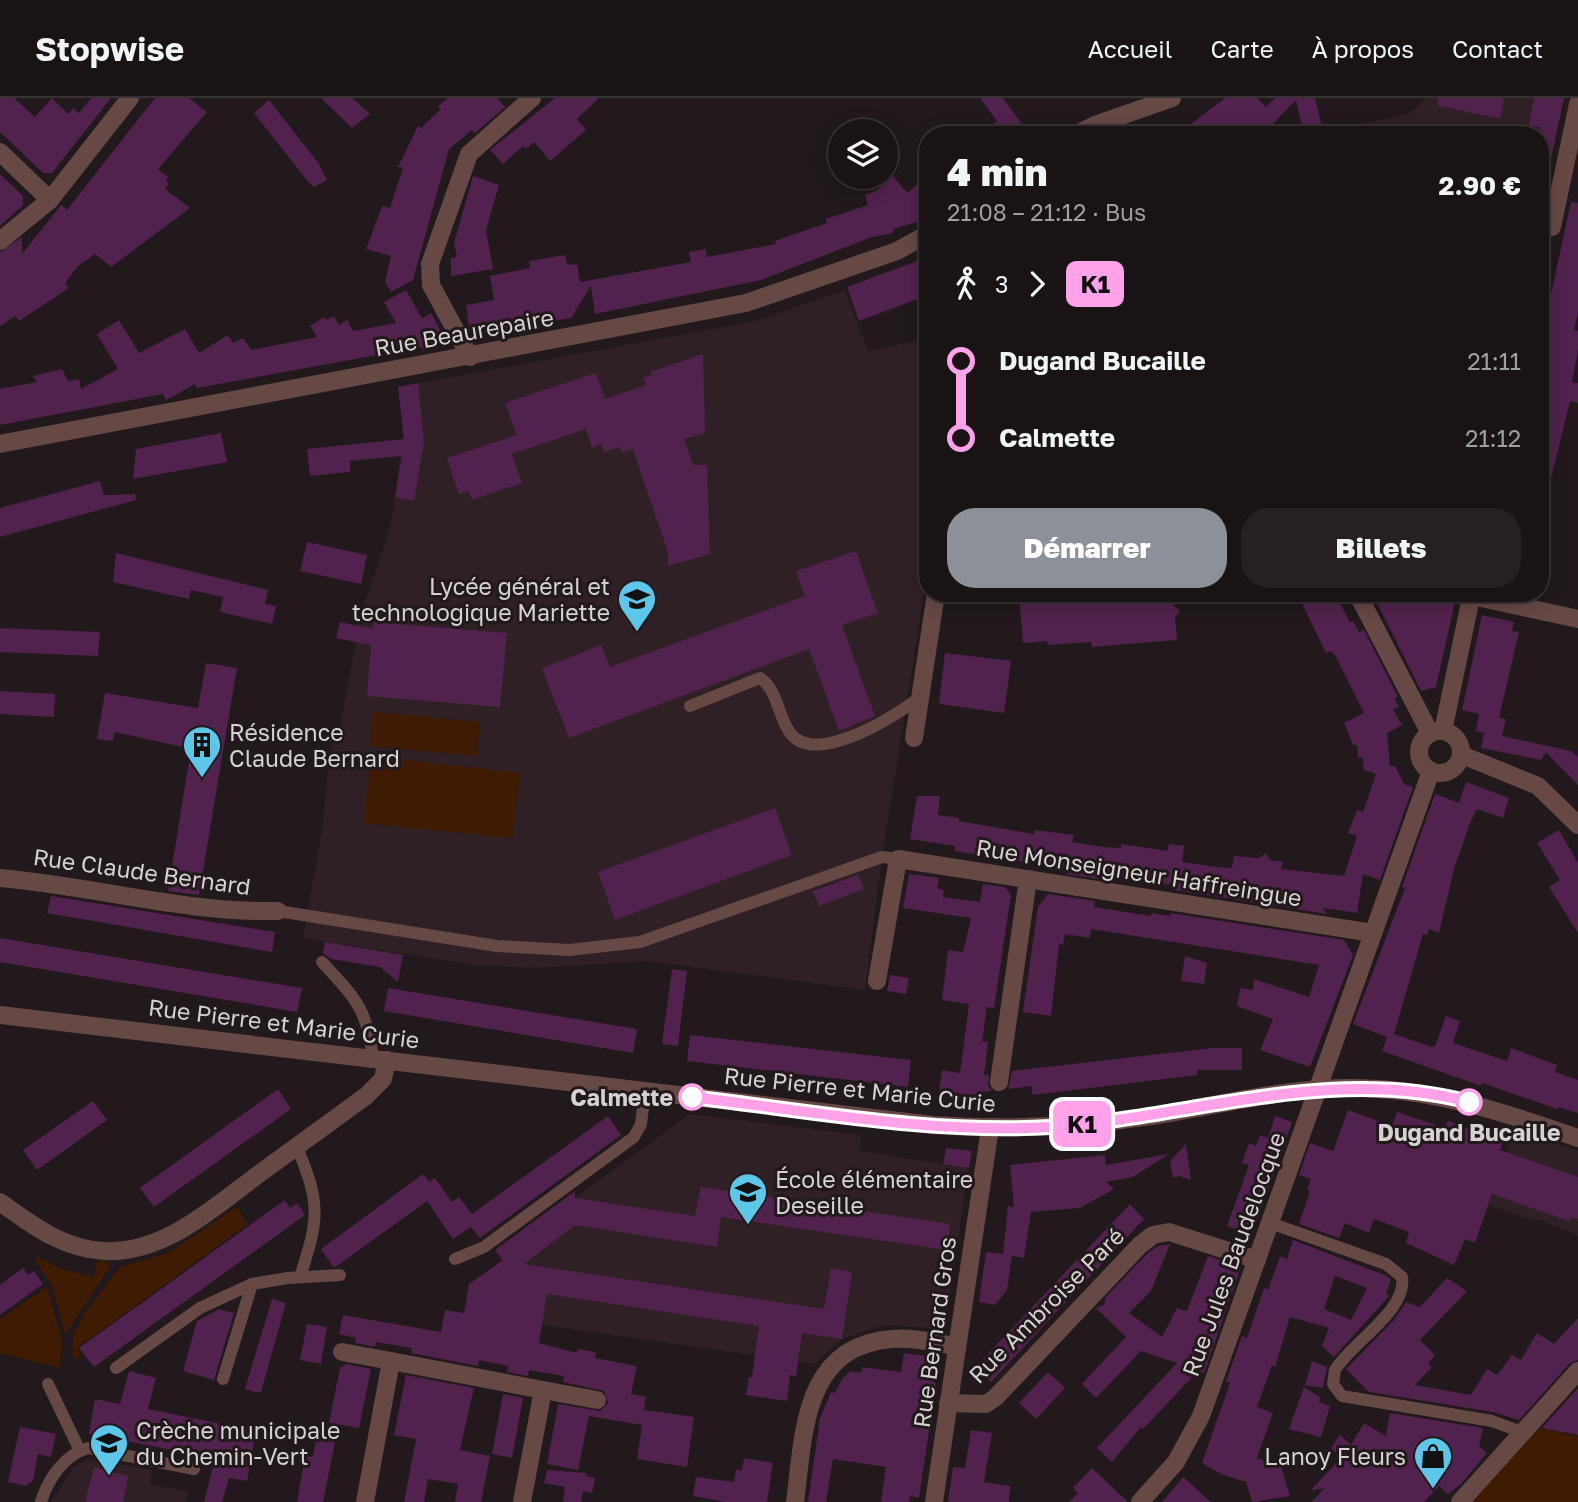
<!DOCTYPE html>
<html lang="fr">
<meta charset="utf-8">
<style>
:root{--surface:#191314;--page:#262022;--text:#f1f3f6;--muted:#9f9ea0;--line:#373234;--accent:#8c9099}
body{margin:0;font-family:"Golos Text",sans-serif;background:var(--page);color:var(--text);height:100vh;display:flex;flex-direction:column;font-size:26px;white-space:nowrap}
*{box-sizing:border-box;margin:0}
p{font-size:23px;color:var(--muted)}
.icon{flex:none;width:38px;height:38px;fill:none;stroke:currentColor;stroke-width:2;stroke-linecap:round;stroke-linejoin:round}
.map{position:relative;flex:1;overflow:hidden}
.panel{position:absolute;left:919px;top:28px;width:630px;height:476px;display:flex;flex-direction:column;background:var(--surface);border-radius:28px;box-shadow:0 4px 18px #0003,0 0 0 2px var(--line)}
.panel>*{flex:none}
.badge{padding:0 14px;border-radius:10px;font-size:24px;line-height:46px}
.fabs{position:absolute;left:828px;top:21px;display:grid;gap:14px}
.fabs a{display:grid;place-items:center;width:70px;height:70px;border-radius:50%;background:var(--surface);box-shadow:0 4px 18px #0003,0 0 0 2px var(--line);font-size:35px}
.map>.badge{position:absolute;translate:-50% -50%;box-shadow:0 0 0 4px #fff}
.legs{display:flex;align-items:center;gap:10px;height:77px;padding:0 28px;font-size:23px}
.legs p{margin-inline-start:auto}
.head{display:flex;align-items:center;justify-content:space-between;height:119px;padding:0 28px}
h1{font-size:38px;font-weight:800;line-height:52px}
.primary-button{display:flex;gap:14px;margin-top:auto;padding:14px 28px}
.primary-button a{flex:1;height:80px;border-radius:28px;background:var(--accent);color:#fff;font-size:28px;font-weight:800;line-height:80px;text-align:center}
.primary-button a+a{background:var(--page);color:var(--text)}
ul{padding:0 28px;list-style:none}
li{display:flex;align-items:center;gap:24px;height:77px;font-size:26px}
li i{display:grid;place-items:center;width:10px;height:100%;margin:0 9px;background:currentColor}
li i::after{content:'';width:18px;height:18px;margin:-9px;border:5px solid;border-radius:50%;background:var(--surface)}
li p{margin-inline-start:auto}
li:first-child i{background:linear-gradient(#0000 50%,currentColor 0)}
li:last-child i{background:linear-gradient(currentColor 50%,#0000 0)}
header{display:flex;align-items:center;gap:42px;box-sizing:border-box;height:98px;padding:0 35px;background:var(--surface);border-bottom:2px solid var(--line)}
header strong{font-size:33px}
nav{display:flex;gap:38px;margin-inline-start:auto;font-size:24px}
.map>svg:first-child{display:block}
.built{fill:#2f2025}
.green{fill:#3f1b01}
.building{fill:#51224d;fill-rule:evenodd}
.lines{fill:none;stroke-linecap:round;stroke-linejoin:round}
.lane{stroke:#664845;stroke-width:12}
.street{stroke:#664845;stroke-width:18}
.line-1-casing{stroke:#fff;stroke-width:16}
.line-1{stroke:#ffa2ea;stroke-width:10}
.stop-1-dot{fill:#fff;stroke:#ffa2ea;stroke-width:3.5}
.labels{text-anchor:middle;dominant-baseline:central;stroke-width:6;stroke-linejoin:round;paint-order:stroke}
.street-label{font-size:23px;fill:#d7d1d2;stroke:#21191b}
.poi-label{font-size:23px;fill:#d7d1d2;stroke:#21191b;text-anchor:start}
.stop-label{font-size:23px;font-weight:bold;fill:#d7d1d2;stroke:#21191b;text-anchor:end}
</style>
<header>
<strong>Stopwise</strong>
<nav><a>Accueil</a><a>Carte</a><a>À propos</a><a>Contact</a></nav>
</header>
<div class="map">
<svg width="1578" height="1404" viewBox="0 0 1578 1404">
<rect width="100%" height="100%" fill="#21191b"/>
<g class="built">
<path d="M1425 0H1564L1547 78 1540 80V37H1324L1323 34 1411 15Z"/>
<path d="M845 192 868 253 927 240V477L882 759 865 892 646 863 536 870 474 867 303 840 323 726 330 651 338 638 356 544 352 543 390 430 395 399 403 337 398 289 760 222Z"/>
<path d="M690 1016 861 1037 859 1053 969 1070 944 1231 883 1227 842 1241 815 1266 542 1227 498 1156Z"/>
<path d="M1515 1031 1578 1053V1138L1538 1121 1537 1124 1488 1107Z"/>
<path d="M88 1361 152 1372 150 1386 189 1394 186 1404H51L73 1370Z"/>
</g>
<g class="green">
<path d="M373 614 480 624 477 658 370 648Z"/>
<path d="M371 658 520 675 513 740 364 725Z"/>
<path d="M236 1109 248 1126 77 1250 81 1258 77 1261 72 1256 73 1238 85 1215 120 1169 169 1155Z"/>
<path d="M36 1159 65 1172 94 1179 97 1163 108 1164 110 1168 65 1237 53 1189 36 1163Z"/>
<path d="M47 1189 63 1246 59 1270 0 1255V1221Z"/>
<path d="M1540 1330 1578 1339V1404H1470Z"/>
</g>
<g class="building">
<path d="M0 0H14L35 19 52 0 68 16 73 10 79 15 91 0H111L52 75H43L0 34Z"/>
<path d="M155 0H189L207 14 158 71 168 79 166 83 169 86 165 91 190 110 111 169 95 156 78 168 65 185 69 190 19 223 15 218 0 228V154L22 139V156L61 107 67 112Z"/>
<path d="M321 0H352L370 16 352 30Z"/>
<path d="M448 0H497L505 9 475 35 472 32 449 51 413 182 391 194 385 184 391 158 366 151 382 108 390 110 403 70 398 69 418 28 421 30 441 11 438 8Z"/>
<path d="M555 0H599L577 21 586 32 550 63 534 44 526 51 523 48 503 66 490 52Z"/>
<path d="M980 0H1003L1030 37H978L997 23Z"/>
<path d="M1225 0H1257L1266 9 1275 0H1315L1324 37H1304L1296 2 1262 37H1177Z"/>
<path d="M1438 0H1504L1500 21 1437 7Z"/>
<path d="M1534 0H1564L1547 79H1540V29L1529 27Z"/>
<path d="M269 2 319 66 327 82 314 89 309 85 254 15Z"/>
<path d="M0 76 23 98V107L0 128Z"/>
<path d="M473 78 499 87 486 132 493 171 451 178V160L457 159 454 145Z"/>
<path d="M893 78 907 95 928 78V121L893 131V135L872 139 761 182 595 216 591 188 571 220 477 235 473 226 469 229 466 207 494 202 490 178 530 170 529 163 565 157 567 167 577 166 580 184 691 164 689 154 706 151 707 159 776 146 775 143 827 125 826 121 868 107 865 97 876 93Z"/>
<path d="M1571 104 1578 105V214L1574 232 1578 233V252L1572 284 1578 285V305L1570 303 1547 397 1540 396V247Z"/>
<path d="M928 159V197L859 223 847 189Z"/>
<path d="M406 192 422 220 431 215 445 241 424 253 421 249 197 290 195 286 166 302 163 296 0 327V291L37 284 33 278 62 271 68 283 79 281 81 291 118 271 97 236 119 222 139 255 185 231 199 255 228 237 233 245 243 240 251 252 317 239 310 228 324 219 326 222 334 218 339 227 347 222 353 233 396 225 384 204Z"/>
<path d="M703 256 705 335 684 341 693 367H707L710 456 668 468V454L633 351 622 354 620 349 604 354 601 346 592 350 586 331 512 356 522 385 472 402 469 393 459 396 447 360 517 337 505 305 596 275 605 301 646 287 643 280 652 277 650 274Z"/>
<path d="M418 285 424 344 414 403 395 399 402 358 350 363V374L310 378 307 351 404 341 398 289Z"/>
<path d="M221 335 227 364 133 381 136 351Z"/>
<path d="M100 383 104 397 135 396 136 402 0 439V410Z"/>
<path d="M307 444 367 457 361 486 300 473Z"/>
<path d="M856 453 878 515 842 527 875 618 839 633 809 551 569 640 542 570 601 547 610 569 805 498 796 473Z"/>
<path d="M116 455 268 492 265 506 276 508 272 526 220 514 223 499 191 492 189 501 113 484Z"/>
<path d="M1019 495H1173L1174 508 1180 513 1175 519 1177 542 1092 549 1091 544 1048 547 1047 543 1023 545Z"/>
<path d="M1297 495H1335L1350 525 1353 523 1359 534 1364 532 1398 599 1394 600 1399 609 1393 611 1402 627 1387 635 1390 668H1395L1404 686 1413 689 1380 782 1363 776 1357 815 1323 810 1327 816 1174 792 1175 787 1132 781 1099 775 1098 781 1066 776 1070 771 955 753V748L910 741 917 698H940L938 717 959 720V723L1034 736 1035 732 1074 737 1072 744 1104 749 1121 750V746L1168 753 1169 746 1184 748 1182 764 1216 769 1232 770 1234 758 1259 760 1266 755 1270 762 1283 764 1281 771 1344 778 1357 738 1348 735 1357 712 1363 714 1376 676 1364 672 1362 659 1358 660 1357 647H1353L1344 625 1364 615 1335 557 1330 553 1326 555Z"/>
<path d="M1372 495H1457L1436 589 1421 593Z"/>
<path d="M1482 517 1514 524 1512 533 1519 534 1499 620 1506 621 1502 638 1571 653 1578 659V687L1546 654 1541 662 1481 650 1484 635 1476 633 1479 616 1462 612Z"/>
<path d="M340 524 373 531V524L507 535 500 609 367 598 371 547 336 540Z"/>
<path d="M0 530 100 534 98 558 0 554Z"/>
<path d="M945 555 1011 563 1004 615 939 606Z"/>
<path d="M206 565 237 570 199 797 168 793 191 651 115 634 113 643 97 641 105 595 198 610Z"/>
<path d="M0 593 55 596 54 619 0 616Z"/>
<path d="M1466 684 1509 700 1503 720 1477 711 1470 725 1454 771 1439 835 1429 831 1427 837 1423 836 1394 936 1432 949 1435 948 1446 918 1460 923 1453 945 1507 963 1511 950 1557 967 1555 974 1578 982V1015L1558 1009 1557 1011 1482 985 1481 988 1382 953 1387 939 1353 926 1405 790 1402 789 1435 696 1459 705Z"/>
<path d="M775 710 792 757 615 822 598 774Z"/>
<path d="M1559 732 1578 765V835L1549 789 1560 782 1537 745Z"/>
<path d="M909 776 939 780 937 790 944 792 943 799 980 804 983 786 1005 789 1011 797 994 910 987 909 982 943 988 944 984 977 989 976 988 988 992 993 981 994 980 999 939 993 942 972 960 975 969 906 942 902 948 852 963 854 971 820 903 810Z"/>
<path d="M858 777 864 791 819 808 813 793Z"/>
<path d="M1048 796 1095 803 1094 809 1151 818 1152 815 1170 818V815L1344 842 1353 857 1310 969 1260 952 1273 921 1237 908 1240 890 1253 892 1254 881 1309 899 1319 867 1091 831 1090 840 1065 836 1063 847 1059 846 1051 918 1023 914 1038 809Z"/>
<path d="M51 798 275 834 272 854 47 815Z"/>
<path d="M0 840 302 890 297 914 0 864Z"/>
<path d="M325 844 403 857 398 884 380 869 331 861 323 855Z"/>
<path d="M1185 858 1207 865 1204 886 1181 883Z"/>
<path d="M672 871 687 873 678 948 662 946Z"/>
<path d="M890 877 909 880 906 896 887 893Z"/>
<path d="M388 890 637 931 633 955 384 913Z"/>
<path d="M690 937 911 962 908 989 687 963Z"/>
<path d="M1212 950H1242V972H1197V977L1032 997V988L1008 991 1012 973Z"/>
<path d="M278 991 291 1011 154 1109 140 1090Z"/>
<path d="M93 1003 107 1022 37 1072 23 1052Z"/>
<path d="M1348 1012 1392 1028 1397 1014 1445 1030 1448 1023 1503 1043 1500 1052 1578 1079V1121L1571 1119 1569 1123 1492 1096 1475 1145 1465 1141 1454 1167 1406 1145 1409 1134 1374 1121 1369 1135 1345 1125 1339 1140 1299 1126 1310 1093 1307 1092 1311 1081 1299 1077 1310 1045 1333 1053Z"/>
<path d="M608 1018 621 1037 480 1140 471 1129 453 1141 427 1103 337 1168 333 1169 321 1151 423 1076 429 1084 435 1080 452 1104 459 1099 472 1116Z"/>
<path d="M1275 1018 1292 1024 1252 1137 1227 1128 1249 1067 1242 1065 1249 1045 1256 1048 1260 1037 1268 1040Z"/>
<path d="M1186 1046 1191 1082 1179 1078 1173 1080 1170 1063Z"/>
<path d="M946 1050 972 1053 969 1070 943 1066Z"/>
<path d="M1169 1056 1133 1079 1106 1084 1114 1091 1080 1110 1031 1114 1024 1160 1012 1158 1007 1192 995 1207 979 1204 986 1154 1003 1156 1008 1108 1014 1109 1010 1067 1105 1057 1106 1067Z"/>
<path d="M701 1089 950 1126 947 1152 721 1119 717 1149 575 1127 524 1166 824 1211 831 1170 852 1174 842 1241 802 1235 796 1278 790 1277 787 1303 746 1297 749 1279H752L759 1228 547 1196 539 1245 577 1255 578 1251 596 1254 595 1260 637 1268 631 1296 646 1299 644 1312 694 1319 687 1369 637 1361 642 1327 589 1318 578 1372 547 1366 558 1306 600 1313 608 1305 604 1293 563 1284 564 1278 529 1272 528 1278 507 1274 508 1268 479 1262 478 1268 411 1255 412 1250 376 1244 375 1249 355 1245 356 1240 339 1236 343 1217 441 1234 445 1212 464 1215 469 1186 503 1162 495 1152 575 1093V1100L695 1118Z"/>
<path d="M285 1102 290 1110 297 1105 305 1117 94 1269 79 1250Z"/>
<path d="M1130 1106 1144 1121 991 1284 979 1273 987 1265 983 1261Z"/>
<path d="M1293 1142 1387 1178 1391 1181 1386 1196 1389 1198 1334 1259 1322 1248 1329 1230 1290 1219 1275 1269 1272 1267 1257 1309 1273 1315 1257 1360 1281 1368 1290 1398 1252 1404 1246 1384 1223 1377 1202 1365 1230 1285 1226 1283 1242 1238 1247 1240 1264 1190 1268 1192 1280 1158 1287 1161ZM1335 1178 1367 1190 1351 1222 1324 1211Z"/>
<path d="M1170 1146 1151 1193 1129 1215 1162 1239 1177 1210 1187 1213 1208 1158 1241 1169 1204 1275 1198 1273 1143 1331 1141 1329 1112 1364 1097 1350 1177 1265 1141 1253 1096 1300 1082 1286 1126 1239 1096 1210 1104 1207 1106 1199 1148 1155 1158 1148Z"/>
<path d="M23 1170 28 1177 34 1173 43 1186 0 1217V1187Z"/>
<path d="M1447 1180 1467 1193 1420 1242 1435 1257 1428 1265 1432 1269 1415 1287 1471 1297 1487 1271 1497 1277 1512 1257 1521 1262 1537 1235 1554 1246 1578 1220V1262L1570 1265 1519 1322 1493 1314 1369 1294 1346 1271 1394 1222 1406 1204 1420 1209Z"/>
<path d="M272 1201 286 1205 261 1294H255L245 1291Z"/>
<path d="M219 1211 234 1215 214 1282 183 1273 197 1223Z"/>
<path d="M307 1226 327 1229 321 1266 300 1262Z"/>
<path d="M904 1255 934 1259 932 1269 942 1270 932 1282 936 1286 919 1400 910 1398 909 1404H881L886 1369 833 1361 826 1404H808L820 1320 831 1294 835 1295 842 1281 850 1273 861 1275 862 1269 901 1274Z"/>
<path d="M1312 1263 1327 1269 1323 1290 1305 1287Z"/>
<path d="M346 1266 371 1271 359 1330 329 1325 340 1270Z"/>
<path d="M129 1273 156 1280 148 1311 256 1333 247 1383 229 1380 222 1404H204L215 1360 89 1336 95 1301 120 1306Z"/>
<path d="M1048 1274 1065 1290 1036 1321 1019 1305Z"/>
<path d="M406 1277 474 1290 460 1352 490 1358 481 1404H455L458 1386 428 1381 424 1404H404L416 1341 394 1337Z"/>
<path d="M1304 1289 1320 1299 1319 1304 1330 1308 1321 1339 1289 1331Z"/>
<path d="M1578 1290V1337L1542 1330Z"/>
<path d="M503 1296 523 1300 512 1360 492 1356Z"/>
<path d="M1390 1315 1483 1330 1479 1348 1487 1355 1461 1386 1448 1396 1439 1388 1424 1404H1311L1325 1390 1310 1393 1341 1360 1331 1350 1340 1337 1351 1347 1364 1325 1386 1338Z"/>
<path d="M319 1325 338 1329 323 1404H297L305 1358 313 1359Z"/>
<path d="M20 1329 56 1336 51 1359 38 1356 33 1383 26 1388 8 1384Z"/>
<path d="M971 1332 992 1335 984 1384 1010 1388 1009 1404H948L953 1369 965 1370Z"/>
<path d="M744 1360 773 1365 767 1404H726L693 1398 696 1379 734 1384 736 1372H742Z"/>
<path d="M94 1369 128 1378 123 1404H85Z"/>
<path d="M1092 1370 1128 1404H1069L1078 1395 1073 1390Z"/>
<path d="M547 1372 587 1375 586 1378 595 1380 592 1395 583 1393 581 1404H563L565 1389 544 1385Z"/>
<path d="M1183 1379 1211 1404H1162Z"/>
</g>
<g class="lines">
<g class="lane">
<path d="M690 608 760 580C779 593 777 618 791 636 817 668 896 618 920 599"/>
<path d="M278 813 497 848 569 852 640 844 882 759 898 761"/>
<path d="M322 864C356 901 367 910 373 961"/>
<path d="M297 1049C321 1107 319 1120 300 1179"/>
<path d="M1270 1125 1386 1166 1402 1179C1408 1212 1351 1245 1335 1272L1333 1286 1342 1298 1492 1323 1524 1335"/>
<path d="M455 1161 484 1149 634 1039 641 1026 645 993"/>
<path d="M116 1270 200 1210 252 1186"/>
<path d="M223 1281 252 1186 288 1180 340 1177"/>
<path d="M48 1286 80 1353"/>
<path d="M41 1404C48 1381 64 1357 88 1350L194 1371"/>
</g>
<g class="street">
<path d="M1075 37 1095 27 1172 0"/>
<path d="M0 54 50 102"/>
<path d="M1552 129 1578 6"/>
<path d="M0 143 50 102 130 0"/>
<path d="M470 259 431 187 430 166 469 56 532 0"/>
<path d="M0 346 746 205 897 153 928 136"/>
<path d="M1357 495 1430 635"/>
<path d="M1472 498 1578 521"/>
<circle cx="1440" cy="654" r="21"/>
<path d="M1443 633 1472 495"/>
<path d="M914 640 936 495"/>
<path d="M1462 657 1538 688 1578 727"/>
<path d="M0 780C93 788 184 815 278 813"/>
<path d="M877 883 898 761 1373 835"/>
<path d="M0 917 933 1027C1005 1032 1078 1029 1151 1018 1215 1008 1280 991 1345 990 1428 989 1501 1013 1578 1040"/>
<path d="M999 984 1028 781"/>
<path d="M0 1104C32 1127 63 1151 104 1153 166 1156 216 1107 263 1073 297 1048 332 1023 366 998L383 981 387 962"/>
<path d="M342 1254 391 1263"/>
<path d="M543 1292 597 1302"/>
<path d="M948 1305 986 1306 996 1299 1140 1147 1153 1137 1169 1134 1257 1162"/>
<path d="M365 1404 391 1263 543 1292 522 1404"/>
<path d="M795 1404C804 1337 802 1248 892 1241 913 1239 936 1245 957 1248"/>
<path d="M934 1404 990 1030"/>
<path d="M1140 1404 1176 1364 1201 1318 1431 673"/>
<path d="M1460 1404 1578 1273"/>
</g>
</g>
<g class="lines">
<defs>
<path id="line-1" d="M692 999C810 1013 931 1036 1050 1029 1190 1020 1329 967 1469 1004"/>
</defs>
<use href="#line-1" class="line-1-casing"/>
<use href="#line-1" class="line-1"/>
</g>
<defs>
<symbol id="school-pin" viewBox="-11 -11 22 30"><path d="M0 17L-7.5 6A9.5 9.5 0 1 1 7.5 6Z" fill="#5cc7e8" stroke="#21191b"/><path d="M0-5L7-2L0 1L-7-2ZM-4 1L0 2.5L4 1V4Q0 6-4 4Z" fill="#111"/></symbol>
<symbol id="building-pin" viewBox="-11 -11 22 30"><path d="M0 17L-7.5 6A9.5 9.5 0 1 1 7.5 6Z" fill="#5cc7e8" stroke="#21191b"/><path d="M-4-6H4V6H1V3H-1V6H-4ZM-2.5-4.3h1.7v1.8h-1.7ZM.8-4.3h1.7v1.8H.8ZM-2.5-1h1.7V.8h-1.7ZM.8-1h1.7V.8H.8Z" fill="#111"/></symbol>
<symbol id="shop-pin" viewBox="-11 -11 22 30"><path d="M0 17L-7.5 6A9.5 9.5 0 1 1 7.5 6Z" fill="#5cc7e8" stroke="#21191b"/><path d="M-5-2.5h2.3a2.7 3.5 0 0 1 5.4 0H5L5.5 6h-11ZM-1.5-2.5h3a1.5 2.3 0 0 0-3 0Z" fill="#111"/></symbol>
</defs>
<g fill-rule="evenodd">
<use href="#school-pin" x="615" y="479" width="44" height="60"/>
<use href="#building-pin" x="180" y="625" width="44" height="60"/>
<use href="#school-pin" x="726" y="1072" width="44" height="60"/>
<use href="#school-pin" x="87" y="1323" width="44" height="60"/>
<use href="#shop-pin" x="1411" y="1336" width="44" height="60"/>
</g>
<g class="stop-1-dot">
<circle cx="692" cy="999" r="12"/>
<circle cx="1469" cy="1004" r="12"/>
</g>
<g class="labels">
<g class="street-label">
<text transform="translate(464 234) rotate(-10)">Rue Beaurepaire</text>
<text transform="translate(142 773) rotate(8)">Rue Claude Bernard</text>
<text transform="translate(1139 774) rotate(9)">Rue Monseigneur Haffreingue</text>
<text transform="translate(284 925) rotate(7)">Rue Pierre et Marie Curie</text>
<text transform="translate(860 991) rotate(6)">Rue Pierre et Marie Curie</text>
<text transform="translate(1233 1156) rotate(-70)">Rue Jules Baudelocque</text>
<text transform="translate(1046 1207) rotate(-45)">Rue Ambroise Paré</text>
<text transform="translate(934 1234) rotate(-82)">Rue Bernard Gros</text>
</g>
<g class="poi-label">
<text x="610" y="488" text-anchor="end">Lycée général et<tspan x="610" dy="26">technologique Mariette</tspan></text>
<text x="229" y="634">Résidence<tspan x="229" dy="26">Claude Bernard</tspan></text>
<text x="775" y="1081">École élémentaire<tspan x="775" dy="26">Deseille</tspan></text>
<text x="136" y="1332">Crèche municipale<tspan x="136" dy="26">du Chemin-Vert</tspan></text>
<text x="1406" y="1358" text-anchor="end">Lanoy Fleurs</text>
</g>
<g class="stop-label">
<text x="673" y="999">Calmette</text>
<text x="1469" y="1034" text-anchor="middle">Dugand Bucaille</text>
</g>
</g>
</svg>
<div class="fabs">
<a><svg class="icon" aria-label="layers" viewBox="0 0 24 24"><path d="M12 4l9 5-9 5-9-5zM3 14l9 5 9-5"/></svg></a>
</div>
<b class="badge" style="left:1082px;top:1026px;background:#ffa2ea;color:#111">K1</b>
<section class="panel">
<div class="head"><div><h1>4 min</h1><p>21:08 – 21:12 · Bus</p></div><b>2.90 €</b></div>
<div class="legs"><svg class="icon" aria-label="walk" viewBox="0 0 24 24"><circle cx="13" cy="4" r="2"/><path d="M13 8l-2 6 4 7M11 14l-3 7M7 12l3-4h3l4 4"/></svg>3<svg class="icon" aria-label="forward" viewBox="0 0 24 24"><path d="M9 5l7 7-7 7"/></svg><b class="badge" style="background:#ffa2ea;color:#111">K1</b></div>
<ul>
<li><i style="color:#ffa2ea"></i><b>Dugand Bucaille</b><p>21:11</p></li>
<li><i style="color:#ffa2ea"></i><b>Calmette</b><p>21:12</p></li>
</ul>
<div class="primary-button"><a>Démarrer</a><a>Billets</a></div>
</section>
</div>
